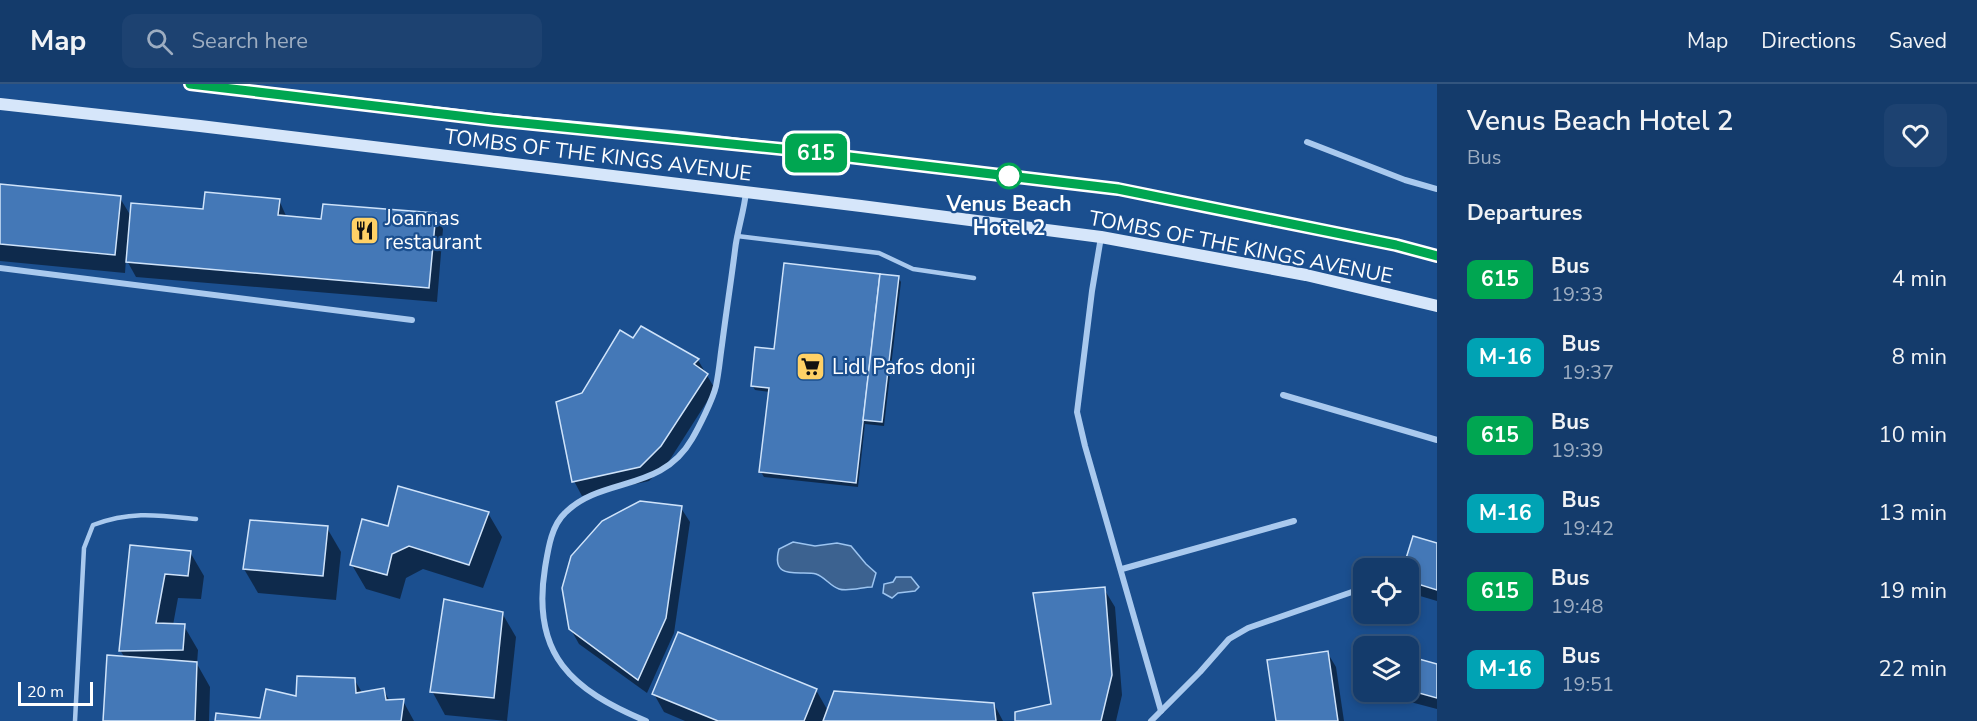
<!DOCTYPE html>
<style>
:root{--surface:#143b6b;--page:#1d4271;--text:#f1f3f6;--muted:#9dadc1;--line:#33557e}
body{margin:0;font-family:"Nunito Sans",sans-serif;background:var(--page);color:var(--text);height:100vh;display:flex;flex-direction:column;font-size:22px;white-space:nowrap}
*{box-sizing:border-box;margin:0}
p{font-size:20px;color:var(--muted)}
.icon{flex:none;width:33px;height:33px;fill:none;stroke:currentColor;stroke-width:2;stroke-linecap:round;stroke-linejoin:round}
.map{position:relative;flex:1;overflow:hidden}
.panel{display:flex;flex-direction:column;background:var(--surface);width:540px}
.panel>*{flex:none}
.badge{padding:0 12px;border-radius:9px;font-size:21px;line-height:39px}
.tools{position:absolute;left:1353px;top:474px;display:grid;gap:12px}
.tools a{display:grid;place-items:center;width:66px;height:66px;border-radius:12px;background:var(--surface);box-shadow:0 3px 9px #0003,0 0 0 2px var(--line);font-size:30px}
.scale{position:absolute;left:18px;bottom:15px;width:75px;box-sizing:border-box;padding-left:6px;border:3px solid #fff;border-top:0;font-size:16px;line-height:21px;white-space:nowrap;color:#fff;-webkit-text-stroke:4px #1b4f8f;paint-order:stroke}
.map>.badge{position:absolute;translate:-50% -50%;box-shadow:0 0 0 3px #fff}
h2{padding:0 30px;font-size:22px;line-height:54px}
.round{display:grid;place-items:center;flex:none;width:63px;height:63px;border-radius:12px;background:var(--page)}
.overview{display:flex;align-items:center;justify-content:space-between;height:102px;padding:0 30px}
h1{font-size:28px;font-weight:600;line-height:45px}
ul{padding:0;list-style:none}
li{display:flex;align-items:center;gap:18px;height:78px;padding:0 30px}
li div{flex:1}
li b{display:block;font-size:22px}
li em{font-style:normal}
li .badge{min-width:66px;font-weight:700;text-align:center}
header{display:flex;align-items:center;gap:36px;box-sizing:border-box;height:84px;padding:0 30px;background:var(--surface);border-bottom:2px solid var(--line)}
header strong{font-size:28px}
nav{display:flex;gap:33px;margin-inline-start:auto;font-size:21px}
.search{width:420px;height:54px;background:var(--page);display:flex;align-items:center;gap:15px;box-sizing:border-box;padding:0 21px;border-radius:12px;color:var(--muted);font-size:22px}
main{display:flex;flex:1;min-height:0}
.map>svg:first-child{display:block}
.water{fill:#3c6290;stroke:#9cc4f0;stroke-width:1.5}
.shadow{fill:#0007}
.building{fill:#4478b7;stroke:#cfe3fa;stroke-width:1.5}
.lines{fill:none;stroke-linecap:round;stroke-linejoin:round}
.service{stroke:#a9c9ee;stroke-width:4.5}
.minor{stroke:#a9c9ee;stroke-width:6}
.secondary{stroke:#d6e6fa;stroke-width:12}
.line-casing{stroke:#fff;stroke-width:14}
.line{stroke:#00a651;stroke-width:9}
.stop-dot{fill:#fff;stroke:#00a651;stroke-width:3}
.labels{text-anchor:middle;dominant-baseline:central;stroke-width:4.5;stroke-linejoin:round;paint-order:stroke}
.street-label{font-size:21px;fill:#fff;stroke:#1b4f8f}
.stop-label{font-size:21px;font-weight:bold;fill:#fff;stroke:#1b4f8f}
.poi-label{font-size:21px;fill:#fff;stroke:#1b4f8f;text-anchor:start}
</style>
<header>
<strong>Map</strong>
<div class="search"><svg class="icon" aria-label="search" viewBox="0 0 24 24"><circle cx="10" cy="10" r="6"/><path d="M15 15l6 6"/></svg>Search here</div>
<nav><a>Map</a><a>Directions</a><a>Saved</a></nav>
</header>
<main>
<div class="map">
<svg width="1437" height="637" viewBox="0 0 1437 637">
<rect width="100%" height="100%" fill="#1b4f8f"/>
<g class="water">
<path d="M793 458 815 462 837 459 851 462 866 480 876 489 872 503C863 503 848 508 839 505 830 502 825 493 816 490 801 486 770 498 779 465Z"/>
<path d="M896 493H911L919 503 915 507 898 509 892 514 883 509 884 500 893 498Z"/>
</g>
<g class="shadow">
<path d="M0 102 120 114 132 134 205 127 279 116 287 134 323 137 435 131 443 145 437 218 136 193 126 175 125 189 0 177Z"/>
<path d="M898 193 901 198 884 342 865 340 858 403 764 393 761 388 770 308 755 306 752 301 775 266Z"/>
<path d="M633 256 698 276 715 305 669 377 649 397 582 412 574 397 583 310Z"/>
<path d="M681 424 690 438 674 549 647 609 579 560 570 544Z"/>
<path d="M488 429 502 453 483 504 423 485 406 494 400 515 366 505 352 481Z"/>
<path d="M327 444 341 468 336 516 258 509 244 485Z"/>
<path d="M1414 454 1437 461V517L1410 509 1408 505V484H1405Z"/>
<path d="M131 463 190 468 204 492 201 515 178 514 173 541 184 542 198 566 197 580 210 603 209 637H104L125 574 120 566Z"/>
<path d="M1104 505 1115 523 1122 611 1116 637H1016L1053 621Z"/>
<path d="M502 529 516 553 507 637 445 631 432 607Z"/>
<path d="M1327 568 1336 583 1344 637H1277Z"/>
<path d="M1408 574 1437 582V625L1399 615 1395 608H1408Z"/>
<path d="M354 595 363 610 383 606 390 617H403L414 637H216L261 636 297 614Z"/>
<path d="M816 606 828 627 994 620 1003 637H685L664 628 654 610Z"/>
</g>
<g class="building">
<path d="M0 100 121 112 115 171 0 160Z"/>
<path d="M205 108 280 115 278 131 321 135 323 120 436 129 429 204 126 178 131 119 203 125Z"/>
<path d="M784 179 880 190 856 399 759 388 769 304 751 302 755 263 774 265Z"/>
<path d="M880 190 899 192 882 338 863 336Z"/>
<path d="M641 242 699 275 694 280 708 290 661 362 640 383 572 398 556 318 582 309 620 246 633 254Z"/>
<path d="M398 402 489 428 469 481 409 462 392 470 387 491 350 481 362 435 388 442Z"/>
<path d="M640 417 682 422 666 534 638 596 569 545 562 504 571 472 602 437Z"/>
<path d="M250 436 328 442 323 492 243 485Z"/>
<path d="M1413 452 1437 459V506L1408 497V484H1403Z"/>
<path d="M130 461 191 467 188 492 165 490 156 539 185 540 183 566 119 567Z"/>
<path d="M1105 503 1112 591 1101 637H1015V628L1051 620 1033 509Z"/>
<path d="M444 515 503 528 494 614 430 608Z"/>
<path d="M678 548 817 605 804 637H718L652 610Z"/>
<path d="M1328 567 1338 637H1276L1267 576Z"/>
<path d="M107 571 197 578 195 637H103Z"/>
<path d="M1408 572 1437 580V614L1408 606Z"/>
<path d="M297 592 355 594 356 609 384 604 386 616 404 615 401 637H215L216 629 260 634 266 605 296 612Z"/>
<path d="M834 607 994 619 996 637H823Z"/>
</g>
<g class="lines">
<g class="service">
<path d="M737 152 879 169 913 185 974 194"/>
<path d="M75 637 84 464 93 441C131 427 157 431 196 435"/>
</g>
<g class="minor">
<path d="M1307 58 1405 96 1437 105"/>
<path d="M1101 153 1092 207 1077 328 1085 362 1161 627"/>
<path d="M0 184 412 236"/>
<path d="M1283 311 1437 356"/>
<path d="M1122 485 1294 437"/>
<path d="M646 637C572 606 531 571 545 484 548 466 551 442 565 429 602 392 661 409 692 355 699 343 713 315 716 302 719 288 720 274 722 261 726 229 731 198 735 166 737 147 744 128 746 108"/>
<path d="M1151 637 1200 588 1229 555 1248 544 1352 508"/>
</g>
<g class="secondary">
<path d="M191 0 493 35 682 53 1118 105 1396 161 1437 172"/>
<path d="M0 20 200 42 861 122 1101 153 1306 191 1437 222"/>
</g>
</g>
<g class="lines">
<defs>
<path id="line" d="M190 0 493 36 782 65 1118 105 1396 161 1437 172"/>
</defs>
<use href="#line" class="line-casing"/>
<use href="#line" class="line"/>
</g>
<defs>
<symbol id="restaurant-square" viewBox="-11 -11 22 22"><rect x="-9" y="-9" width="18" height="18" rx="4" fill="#ffd166" stroke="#1b4f8f"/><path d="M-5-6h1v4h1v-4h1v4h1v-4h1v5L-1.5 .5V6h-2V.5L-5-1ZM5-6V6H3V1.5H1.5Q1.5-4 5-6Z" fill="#111"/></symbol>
<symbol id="supermarket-square" viewBox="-11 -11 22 22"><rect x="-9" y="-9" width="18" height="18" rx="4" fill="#ffd166" stroke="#1b4f8f"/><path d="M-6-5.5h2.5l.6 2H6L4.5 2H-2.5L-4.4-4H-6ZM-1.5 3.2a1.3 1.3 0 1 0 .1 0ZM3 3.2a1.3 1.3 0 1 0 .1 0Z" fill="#111"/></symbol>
</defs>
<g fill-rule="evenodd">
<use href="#restaurant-square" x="348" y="130" width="33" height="33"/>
<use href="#supermarket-square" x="794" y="266" width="33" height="33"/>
</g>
<circle class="stop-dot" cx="1009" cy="92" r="12"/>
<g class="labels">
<g class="street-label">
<text transform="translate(598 71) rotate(7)">TOMBS OF THE KINGS AVENUE</text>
<text transform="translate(1241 163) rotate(11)">TOMBS OF THE KINGS AVENUE</text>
</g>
<g class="stop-label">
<text x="1009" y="120">Venus Beach<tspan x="1009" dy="24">Hotel 2</tspan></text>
</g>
<g class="poi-label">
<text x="385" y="134">Joannas<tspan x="385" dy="24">restaurant</tspan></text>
<text x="832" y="283">Lidl Pafos donji</text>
</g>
</g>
</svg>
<div class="tools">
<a><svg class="icon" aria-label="locate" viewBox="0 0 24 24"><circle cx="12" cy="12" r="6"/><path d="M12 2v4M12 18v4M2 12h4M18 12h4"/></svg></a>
<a><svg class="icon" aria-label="layers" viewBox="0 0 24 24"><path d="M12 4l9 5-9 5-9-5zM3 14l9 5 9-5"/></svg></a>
</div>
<div class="scale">20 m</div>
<b class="badge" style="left:816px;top:69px;background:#00a651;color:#fff">615</b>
</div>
<section class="panel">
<div class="overview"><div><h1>Venus Beach Hotel 2</h1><p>Bus</p></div><a class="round"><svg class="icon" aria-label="heart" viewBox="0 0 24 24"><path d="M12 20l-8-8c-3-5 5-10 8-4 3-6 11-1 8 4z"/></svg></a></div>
<h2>Departures</h2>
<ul>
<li><span class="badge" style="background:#00a651;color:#fff">615</span><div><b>Bus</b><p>19:33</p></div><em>4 min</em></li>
<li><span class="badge" style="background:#00a3b4;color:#fff">M-16</span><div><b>Bus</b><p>19:37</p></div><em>8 min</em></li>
<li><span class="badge" style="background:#00a651;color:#fff">615</span><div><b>Bus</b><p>19:39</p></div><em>10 min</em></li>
<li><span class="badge" style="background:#00a3b4;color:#fff">M-16</span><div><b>Bus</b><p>19:42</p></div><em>13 min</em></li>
<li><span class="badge" style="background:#00a651;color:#fff">615</span><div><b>Bus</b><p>19:48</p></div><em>19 min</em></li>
<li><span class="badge" style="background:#00a3b4;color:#fff">M-16</span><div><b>Bus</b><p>19:51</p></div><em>22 min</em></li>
</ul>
</section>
</main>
